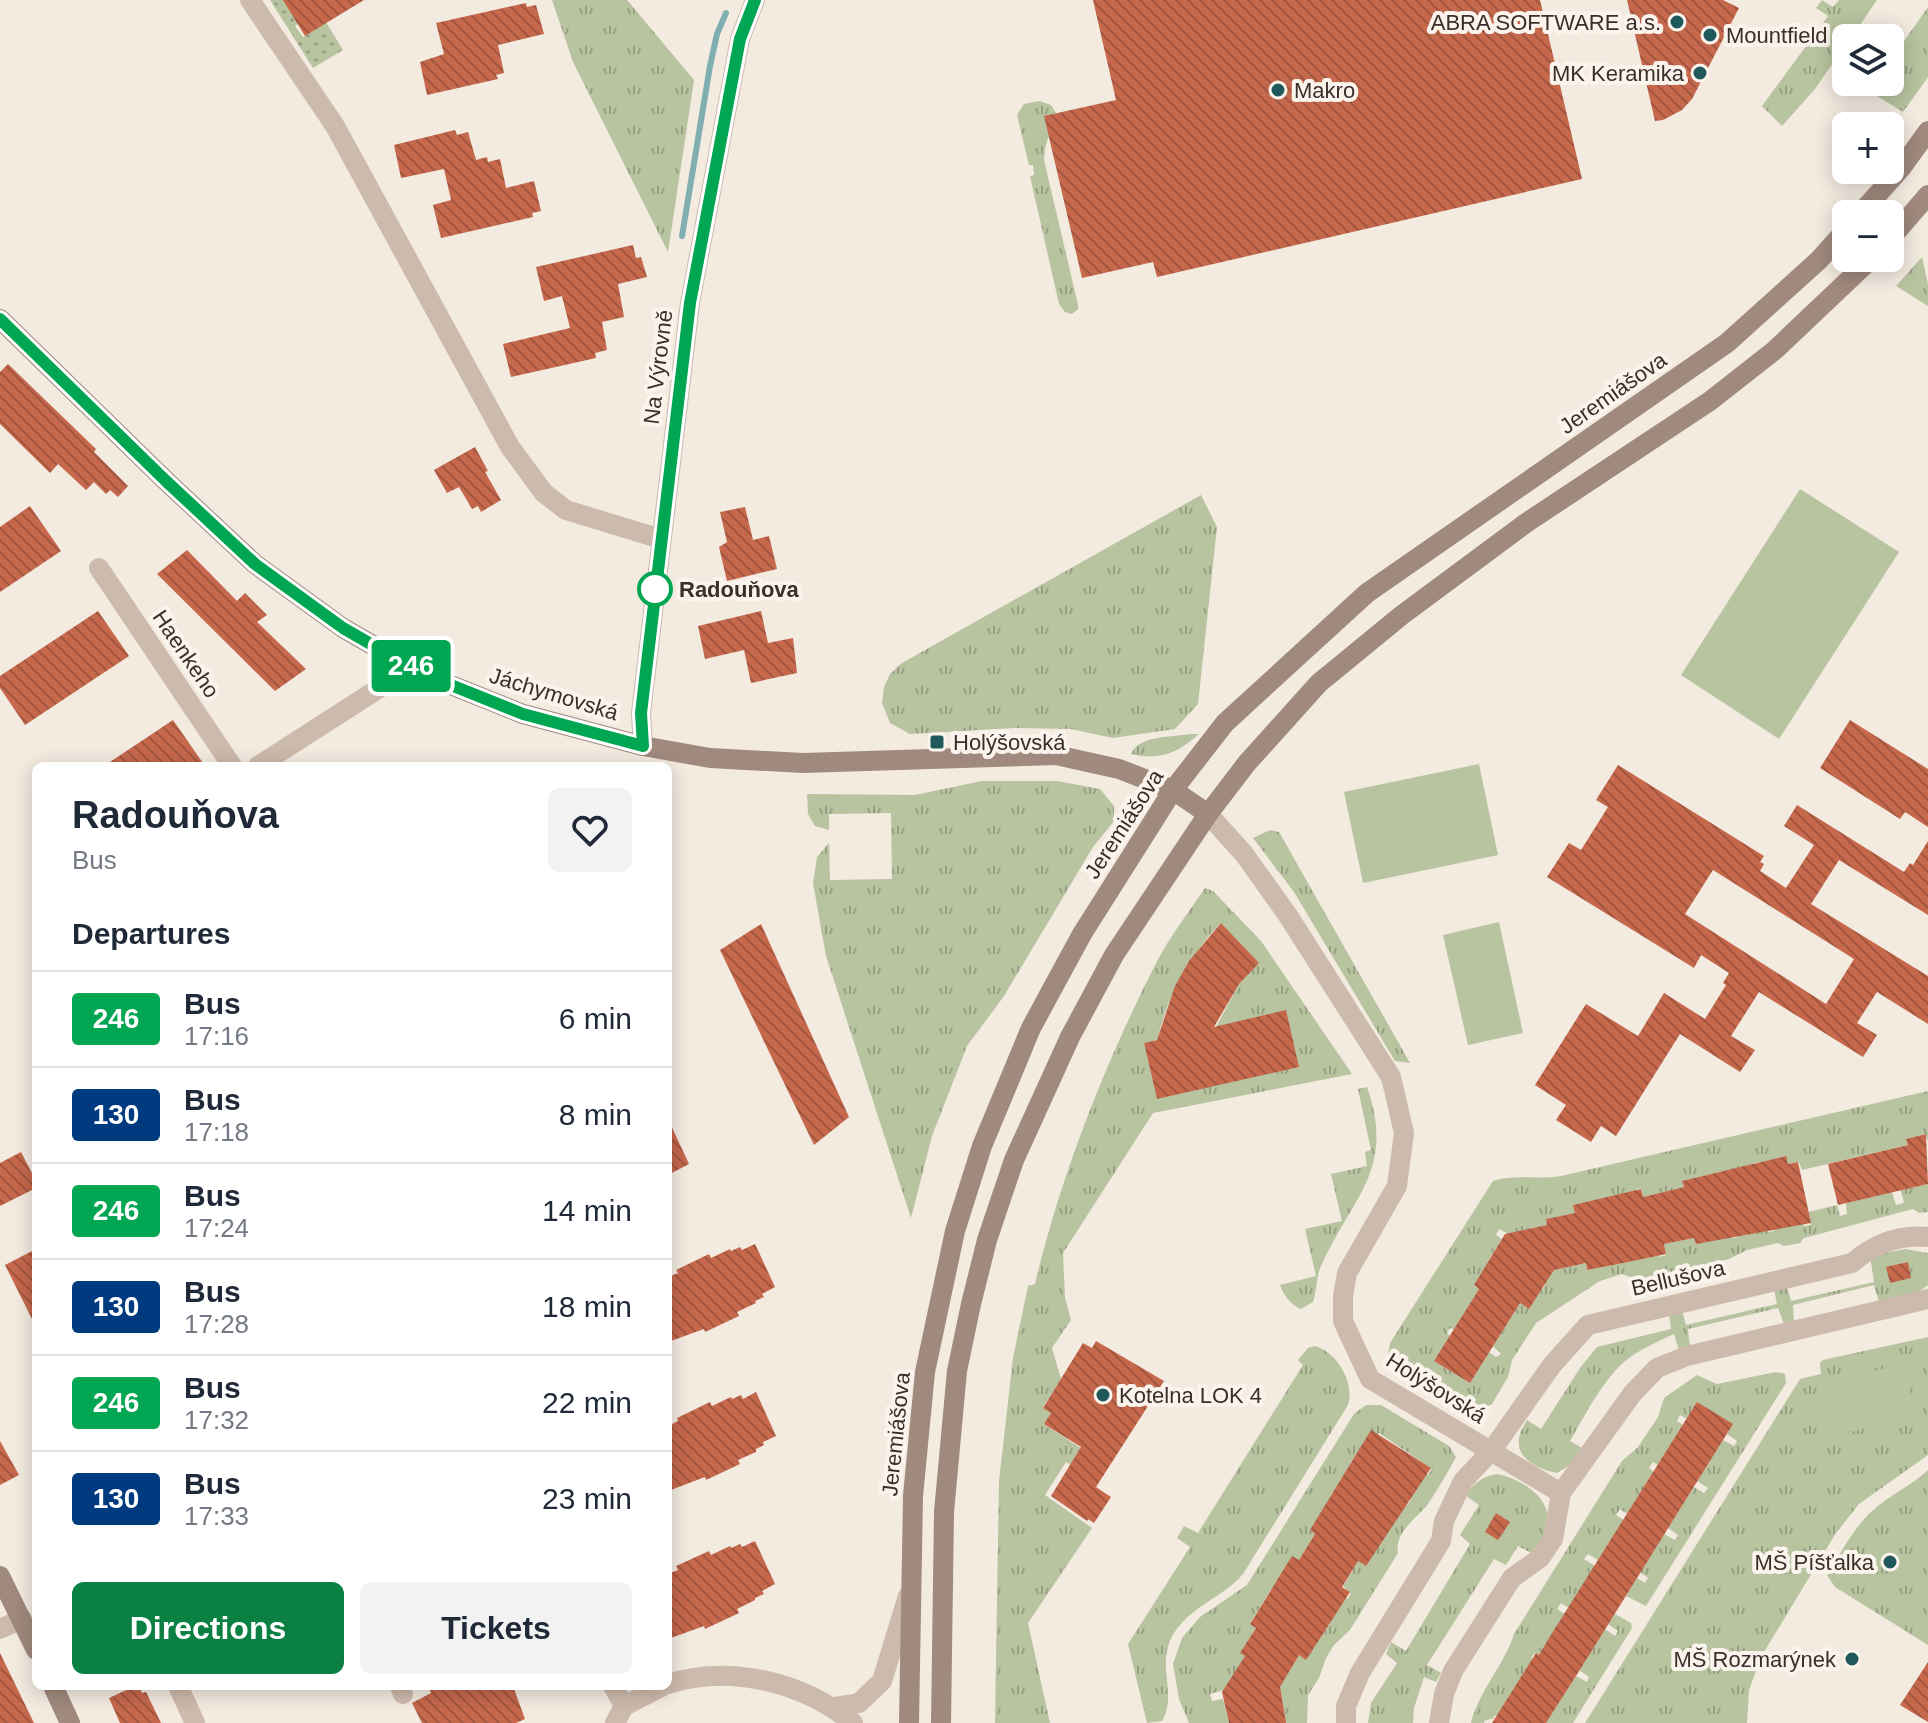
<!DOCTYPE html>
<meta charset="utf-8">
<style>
:root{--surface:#fff;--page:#f2f2f3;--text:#1f2937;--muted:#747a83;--line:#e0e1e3;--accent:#0b8043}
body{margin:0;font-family:Arial,sans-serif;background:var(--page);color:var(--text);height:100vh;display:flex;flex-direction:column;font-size:30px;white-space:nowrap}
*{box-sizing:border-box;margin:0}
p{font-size:26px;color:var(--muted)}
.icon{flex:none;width:44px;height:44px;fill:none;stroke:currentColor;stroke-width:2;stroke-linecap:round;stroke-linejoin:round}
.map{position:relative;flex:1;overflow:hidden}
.drawer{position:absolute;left:32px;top:762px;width:640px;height:928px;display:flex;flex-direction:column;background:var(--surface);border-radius:12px;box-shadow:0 4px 20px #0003}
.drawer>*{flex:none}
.badge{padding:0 16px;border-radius:6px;font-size:28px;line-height:52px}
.controls{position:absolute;left:1832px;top:24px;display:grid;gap:16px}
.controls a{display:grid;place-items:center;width:72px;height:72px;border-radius:12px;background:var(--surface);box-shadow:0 4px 20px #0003;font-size:40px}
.map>.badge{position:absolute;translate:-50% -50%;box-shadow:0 0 0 4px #fff}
h2{padding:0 40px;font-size:30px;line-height:72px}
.round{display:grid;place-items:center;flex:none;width:84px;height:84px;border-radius:12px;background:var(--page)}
.summary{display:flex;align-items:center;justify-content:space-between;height:136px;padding:0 40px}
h1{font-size:38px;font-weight:700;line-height:60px}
.button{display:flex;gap:16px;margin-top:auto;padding:16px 40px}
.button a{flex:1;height:92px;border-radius:12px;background:var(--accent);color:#fff;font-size:32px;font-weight:700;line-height:92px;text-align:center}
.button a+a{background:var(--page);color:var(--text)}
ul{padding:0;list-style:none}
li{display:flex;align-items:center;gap:24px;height:96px;padding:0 40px;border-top:2px solid var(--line)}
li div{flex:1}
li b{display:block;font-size:30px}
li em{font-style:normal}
li .badge{min-width:88px;font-weight:700;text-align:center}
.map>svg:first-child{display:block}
.grass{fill:url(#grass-tufts);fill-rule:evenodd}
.park{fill:#b8c3a0}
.garden{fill:url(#garden-dots)}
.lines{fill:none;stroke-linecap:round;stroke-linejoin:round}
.stream{stroke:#7fafb1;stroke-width:6}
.building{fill:url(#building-back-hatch);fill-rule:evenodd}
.street{stroke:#ccbaac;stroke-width:20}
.secondary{stroke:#a0897d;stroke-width:20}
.line-casing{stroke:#fff;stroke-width:18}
.line{stroke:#00a651;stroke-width:12}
.poi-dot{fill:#20595c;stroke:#fbf4ed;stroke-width:3}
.stop-dot{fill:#fff;stroke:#00a651;stroke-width:4}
.labels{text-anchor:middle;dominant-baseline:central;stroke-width:8;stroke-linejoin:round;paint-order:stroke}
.poi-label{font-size:22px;fill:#3a2f2b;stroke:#fbf4ed;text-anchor:end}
.street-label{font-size:22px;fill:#3a2f2b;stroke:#fbf4ed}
.stop-label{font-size:22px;font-weight:bold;fill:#3a2f2b;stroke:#fbf4ed;text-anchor:start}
</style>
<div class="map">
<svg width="1928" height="1723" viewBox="0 0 1928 1723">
<defs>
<pattern id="grass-tufts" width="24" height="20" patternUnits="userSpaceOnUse" patternTransform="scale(2)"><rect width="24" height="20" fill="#b8c3a0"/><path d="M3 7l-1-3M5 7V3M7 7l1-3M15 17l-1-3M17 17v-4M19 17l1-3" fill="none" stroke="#979f83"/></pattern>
<pattern id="garden-dots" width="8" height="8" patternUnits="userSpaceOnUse" patternTransform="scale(2)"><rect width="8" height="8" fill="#b8c3a0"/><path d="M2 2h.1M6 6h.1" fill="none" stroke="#979f83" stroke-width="1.8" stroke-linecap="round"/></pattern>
<pattern id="building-back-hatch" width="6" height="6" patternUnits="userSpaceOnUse" patternTransform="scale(2)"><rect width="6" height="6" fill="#c6684c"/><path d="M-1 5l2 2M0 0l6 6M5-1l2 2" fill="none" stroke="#a2563f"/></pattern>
</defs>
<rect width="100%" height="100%" fill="#f3eae0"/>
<g class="grass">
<path d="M552 0H627L694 80 668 252 573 62Z"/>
<path d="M1822 0 1833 7 1839 0H1877L1860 25 1870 32 1866 38 1854 33 1850 38H1846V44L1815 89 1782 126 1762 106 1828 16 1816 8Z"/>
<path d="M1928 7V77L1903 112 1869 91 1875 82H1890V61Z"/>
<path d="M1039 101 1051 105 1056 113 1045 148 1044 160 1078 305V309L1072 314 1065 312 1059 304 1030 176 1034 175 1033 165H1029L1017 115 1024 104Z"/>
<path d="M1922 257 1928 284V306L1896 286Z"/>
<path d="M1201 495 1217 527 1198 704 1175 729 1113 738 1071 729 1014 728 910 734 890 723 882 703 884 687 890 674 902 663Z"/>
<path d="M1191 734H1199C1178 753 1159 761 1131 754 1139 735 1173 737 1191 734Z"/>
<path d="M982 781H1057L1100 789 1114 806V821L1093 847 1004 996 967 1046 932 1136 911 1218 826 956 813 883 817 857 829 843 830 880 892 879 891 813 829 814V830L815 826 808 814 807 794 915 795Z"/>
<path d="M1270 830 1279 832 1410 1063 1395 1061 1294 892 1253 838Z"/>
<path d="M1205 888 1213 891 1261 941 1352 1074 1153 1113 1063 1253 1065 1298 1071 1320 1052 1348 1061 1379 1043 1407 1051 1413 1044 1424 1105 1464 1081 1471 1066 1462 1045 1495 1092 1528 1028 1623 1050 1723H995L999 1481 1013 1358 1028 1286 1035 1284C1061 1175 1104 1066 1155 965 1169 938 1188 913 1205 888ZM1221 923 1258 963 1239 984 1216 1027 1299 1066 1157 1099 1144 1043 1157 1040C1169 994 1188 957 1221 923Z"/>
<path d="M1367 1087C1396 1170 1352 1197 1321 1266 1316 1277 1317 1290 1313 1302L1301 1309C1290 1304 1284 1296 1280 1285L1316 1276 1305 1229 1342 1221 1331 1174 1367 1166 1365 1152 1371 1150 1358 1089Z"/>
<path d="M1928 1091V1141L1925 1134 1907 1139 1908 1145 1802 1170 1799 1162 1788 1164 1785 1156 1779 1158 1781 1165 1762 1170 1760 1162 1754 1163 1756 1171H1725L1682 1181 1684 1187 1643 1197 1641 1188 1635 1190 1636 1198 1616 1195 1574 1205 1575 1213 1546 1219 1547 1225 1529 1229 1531 1238 1527 1244 1499 1229 1496 1235 1502 1239 1487 1263 1493 1267 1474 1285 1479 1289 1454 1330 1450 1328 1447 1333 1450 1336 1434 1361 1470 1383 1489 1352 1496 1357 1501 1354 1493 1346 1520 1303 1529 1309 1532 1303V1284L1542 1290 1545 1285 1535 1279 1538 1273 1586 1263 1587 1270 1621 1254 1623 1263 1657 1246 1660 1257 1666 1255 1664 1244 1694 1238 1696 1244 1730 1230 1732 1238 1738 1237 1737 1228 1766 1221 1768 1232 1774 1231 1772 1220 1801 1213 1804 1226 1811 1225 1808 1212 1837 1205 1840 1216 1847 1214 1846 1203 1892 1192 1896 1205 1904 1203 1901 1190 1928 1184V1212L1919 1213 1913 1209 1804 1238 1800 1243 1784 1246 1778 1243 1747 1250 1729 1259 1639 1280 1622 1274 1600 1281 1536 1323 1512 1360 1508 1377 1492 1404 1475 1412C1458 1407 1393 1374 1388 1356 1388 1355 1390 1344 1390 1343L1493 1181C1514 1174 1538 1180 1561 1176Z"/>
<path d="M1905 1249 1928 1253V1285L1917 1293 1879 1302 1874 1285 1793 1305 1794 1322 1784 1324 1778 1308 1688 1329 1690 1347 1679 1350 1674 1334C1657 1342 1638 1350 1624 1362 1601 1383 1585 1415 1570 1441L1584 1449 1568 1466 1557 1473C1541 1470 1516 1460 1519 1439 1519 1433 1524 1426 1527 1420L1541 1429 1580 1368 1597 1347 1671 1329 1669 1313 1682 1310 1686 1325 1777 1304 1774 1289 1787 1286 1791 1301 1874 1282 1870 1256Z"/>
<path d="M1928 1337V1455L1859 1504 1836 1533 1761 1657 1749 1690 1747 1723H1585L1800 1379 1821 1374 1820 1363 1823 1360Z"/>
<path d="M1315 1346C1337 1352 1355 1383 1348 1405L1243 1574C1222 1599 1184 1608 1170 1641 1158 1668 1177 1696 1162 1721L1147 1723 1128 1644 1130 1641 1190 1547 1177 1538 1184 1526 1198 1533 1303 1365 1298 1360 1308 1348Z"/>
<path d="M1776 1372 1785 1374 1786 1383 1646 1606 1626 1596 1637 1578 1645 1583 1648 1578 1640 1572 1664 1534 1675 1540 1678 1535 1668 1528 1694 1487 1704 1493 1708 1488 1697 1481 1723 1440 1734 1446 1737 1441 1727 1434 1732 1424 1687 1419 1680 1415 1677 1421 1683 1425 1658 1465 1653 1462 1649 1468 1654 1472 1627 1514 1620 1509 1616 1515 1624 1520 1598 1560 1588 1554 1584 1559 1595 1566 1569 1608 1561 1603 1557 1609 1565 1614 1539 1655 1535 1653 1531 1658 1535 1661 1507 1699 1515 1711 1494 1716V1718L1484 1721V1723H1471C1479 1690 1504 1666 1514 1634L1622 1461 1638 1447 1658 1417 1664 1398 1697 1375 1717 1384Z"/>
<path d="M1366 1405H1381L1449 1446 1456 1457C1448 1472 1439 1487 1430 1501 1420 1517 1394 1530 1398 1553L1350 1630 1334 1645 1326 1658 1319 1678 1308 1695 1307 1723H1280L1274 1696 1299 1655 1306 1659 1319 1624 1326 1629 1330 1624 1323 1618 1338 1593 1347 1599 1351 1594 1343 1586 1358 1561 1366 1565 1397 1499 1407 1505 1411 1500 1401 1493 1417 1468 1428 1475 1432 1469 1379 1433 1351 1462 1339 1496 1332 1493 1329 1499 1335 1503 1310 1530 1315 1534 1299 1560 1272 1588 1250 1623 1256 1628 1241 1653 1245 1656 1242 1685 1210 1694 1212 1701 1223 1699 1229 1723H1189L1179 1699 1173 1664 1182 1638 1200 1617 1247 1585 1354 1414Z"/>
<path d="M1928 1470V1645L1835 1587 1827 1575C1840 1554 1853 1529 1871 1512 1889 1495 1910 1487 1928 1470Z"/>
<path d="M1497 1474C1522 1479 1557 1500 1546 1531 1543 1539 1537 1547 1533 1554L1518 1546 1506 1565 1494 1559 1427 1665 1441 1673 1436 1682 1424 1677 1414 1708 1413 1723H1368L1371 1703 1397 1663 1386 1654 1391 1642 1406 1651 1470 1544 1460 1535 1479 1505 1465 1495C1475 1483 1481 1477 1497 1474Z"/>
<path d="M1615 1614 1631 1623 1632 1628 1573 1723H1546L1576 1676 1587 1682 1589 1677 1579 1670 1605 1629 1615 1636 1618 1631 1608 1624Z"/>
</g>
<g class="park">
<path d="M1800 489 1899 552 1779 739 1681 675Z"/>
<path d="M1479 764 1498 855 1363 883 1344 792Z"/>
<path d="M1499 922 1523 1033 1468 1045 1443 935Z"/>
<path d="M1904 1364 1916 1417 1831 1436 1819 1383Z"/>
</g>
<path class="garden" d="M270 0H293L298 24 295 26 303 37 318 28 324 19 343 50 313 68Z"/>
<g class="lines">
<path class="stream" d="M682 236 710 66 717 34 726 13"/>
</g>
<g class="building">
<path d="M283 0H364L305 36Z"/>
<path d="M1093 0H1540L1582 179 1157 277 1153 262 1082 278 1044 116 1116 100Z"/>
<path d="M1627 0H1723L1739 8 1692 99 1682 110 1663 120 1655 121Z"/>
<path d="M526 3 527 7 536 5 544 34 498 45 504 73 496 75 498 79 427 95 420 62 444 54 436 23Z"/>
<path d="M455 130 457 135 468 132 476 160 487 157 488 162 500 159 506 188 534 181 541 211 532 213 533 217 441 238 433 205 451 200 444 169 401 178 394 145Z"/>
<path d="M633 245 636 258 641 257 647 277 618 284 624 317 602 322 607 350 595 353 596 358 511 377 503 344 570 328 562 296 544 301 536 267Z"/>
<path d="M8 364 96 449 94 452 128 486 118 497 110 490 106 494 94 482 86 490 58 464 50 473 0 424V372Z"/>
<path d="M475 447 488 471 485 472 501 500 481 512 478 506 472 509 459 487 447 493 434 470Z"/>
<path d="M30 506 61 551 0 592V527Z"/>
<path d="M745 507 753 540 769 536 777 569 727 581 719 547 727 542 720 512Z"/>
<path d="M187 550 237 601 245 593 267 615 257 622 306 669 275 691 157 574Z"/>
<path d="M98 611 129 656 25 725 0 688V676Z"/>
<path d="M761 611 768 643 793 638 797 673 751 683 744 650 705 659 698 626Z"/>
<path d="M173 720 205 766H104Z"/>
<path d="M1850 720 1928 769V827L1905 812 1900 819 1820 768Z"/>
<path d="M1618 765 1764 856 1760 862 1764 864 1760 871 1786 888 1814 845 1784 826 1797 805 1904 872 1910 863 1913 865 1928 841V915L1839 860 1811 904 1928 976V1024L1877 992 1857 1023 1877 1035 1863 1057 1759 992 1731 1036 1755 1050 1740 1072 1680 1034 1616 1136 1601 1126 1591 1142 1556 1120 1566 1105 1535 1085 1586 1004 1638 1036 1664 993 1705 1019 1726 985 1723 983 1729 973 1701 955 1694 968 1547 877 1569 843 1581 850 1608 807 1596 800ZM1713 870 1854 959 1826 1004 1685 914Z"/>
<path d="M1221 923 1259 963 1239 984 1214 1027 1286 1010 1299 1067 1157 1099 1144 1043 1157 1040 1175 986 1189 961Z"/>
<path d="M761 924 849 1117 814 1145 720 950Z"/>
<path d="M668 1119 689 1164 668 1175Z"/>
<path d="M1926 1134 1928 1184 1838 1205 1828 1164 1908 1145 1906 1139Z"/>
<path d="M21 1152 36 1181V1188L0 1206V1163Z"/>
<path d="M1786 1156 1788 1164 1798 1162 1811 1223 1696 1244 1694 1238 1664 1244 1666 1254 1623 1263 1587 1270 1586 1263 1554 1270 1529 1309 1520 1303 1470 1383 1434 1361 1479 1289 1474 1285 1505 1234 1547 1225 1546 1219 1575 1213 1573 1205 1641 1189 1643 1197 1684 1187 1682 1181Z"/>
<path d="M755 1244 775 1287 762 1294 764 1297 755 1301 756 1303 737 1312 739 1316 705 1332 704 1329 668 1342V1277L678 1273 676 1270 709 1254 711 1258 730 1249 731 1251 740 1247 742 1250Z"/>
<path d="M36 1249V1327L5 1265Z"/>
<path d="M1908 1262 1911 1278 1890 1283 1886 1267Z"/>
<path d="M1096 1341 1164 1381 1096 1487 1111 1497 1094 1523 1088 1519 1087 1521 1051 1496 1081 1447 1044 1424 1051 1413 1043 1408 1083 1343 1092 1348Z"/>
<path d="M756 1392 776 1436 763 1442 764 1445 756 1449V1452L738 1460 740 1464 706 1480 705 1477 668 1491V1426L678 1421 677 1418 710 1402 712 1406 731 1397 732 1399 741 1395 743 1399Z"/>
<path d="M1697 1402 1733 1424 1576 1676 1546 1723H1492L1536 1653 1539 1655 1549 1638Z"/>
<path d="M1371 1430 1431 1468 1366 1566 1358 1561 1342 1587 1350 1592 1306 1660 1299 1655 1280 1687 1286 1723H1229L1222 1692 1245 1656 1240 1653 1256 1628 1250 1624 1292 1556 1299 1560 1315 1534 1310 1530Z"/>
<path d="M0 1441 19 1475 0 1485Z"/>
<path d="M1496 1513 1510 1522 1498 1540 1485 1532Z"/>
<path d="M755 1541 775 1584 762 1591 764 1594 755 1598V1600L737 1609 739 1613 705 1629 704 1626 668 1639V1574L678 1570 676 1566 709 1551 711 1555 730 1546 731 1548 740 1544 742 1547Z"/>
<path d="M0 1653 34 1723H0Z"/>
<path d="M1928 1662V1722L1900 1705Z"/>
<path d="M135 1686H139L142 1693 146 1692 161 1723H120L109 1698Z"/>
<path d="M439 1686H513L525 1719 516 1723H422L412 1703 431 1693 430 1690Z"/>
</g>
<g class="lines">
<g class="street">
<path d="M250 0 335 126 510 447 544 493 566 510 661 539"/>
<path d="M99 568 232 766"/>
<path d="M643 746 641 713 690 303 740 39 755 0"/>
<path d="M258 766 412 667"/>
<path d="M1208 814 1244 854 1287 914 1391 1077 1404 1133 1397 1186 1347 1273 1343 1296V1321L1370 1379 1561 1493"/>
<path d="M0 1629 22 1619"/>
<path d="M668 1684C730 1664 803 1682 853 1723"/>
<path d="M178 1686 195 1723"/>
<path d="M400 1686 403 1694"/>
<path d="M613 1686 624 1706"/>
<path d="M834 1707 859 1703 882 1681 908 1596"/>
<path d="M615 1723 624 1706 663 1686"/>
<path d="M1346 1723V1706L1360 1673 1441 1541 1444 1521 1463 1481 1492 1450 1552 1365 1588 1325 1852 1263C1873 1245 1899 1234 1928 1237"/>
<path d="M1439 1723 1444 1694 1453 1671 1512 1578 1540 1558 1553 1539 1561 1493 1632 1394 1657 1368 1687 1356 1928 1299"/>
</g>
<g class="secondary">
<path d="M1860 214 1902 167 1928 131"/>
<path d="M1890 239 1928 195"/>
<path d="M0 319 166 481 255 564 343 628 421 673 523 714 643 746 710 758 803 763 1056 755 1119 769 1173 790 1208 814"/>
<path d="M0 1576 36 1650"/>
<path d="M53 1686 70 1723"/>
<path d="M909 1723 913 1496 925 1372 955 1231 982 1146 1031 1028 1082 934 1173 790 1225 723 1367 593 1727 343 1819 260 1846 230"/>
<path d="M941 1723 944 1512 957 1371 971 1304 987 1240 1014 1160 1070 1037 1114 955 1208 814 1247 763 1319 683 1402 615 1526 523 1710 401 1775 350 1872 258"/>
</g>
</g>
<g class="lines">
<defs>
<path id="line" d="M0 319 166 481 255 564 343 628 421 673 523 714 643 746 641 713 690 303 740 39 755 0"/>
</defs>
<use href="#line" class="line-casing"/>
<use href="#line" class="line"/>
</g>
<g class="poi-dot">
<circle cx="1677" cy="22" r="8"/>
<circle cx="1710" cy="35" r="8"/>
<circle cx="1700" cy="73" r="8"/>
<circle cx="1278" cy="90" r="8"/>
<rect x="929" y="734" width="16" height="16" rx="4"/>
<circle cx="1103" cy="1395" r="8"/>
<circle cx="1890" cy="1562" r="8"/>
<circle cx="1852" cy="1659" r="8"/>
</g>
<circle class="stop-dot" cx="655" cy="589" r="16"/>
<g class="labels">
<g class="poi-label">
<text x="1661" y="22">ABRA SOFTWARE a.s.</text>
<text x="1726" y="35" text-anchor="start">Mountfield</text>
<text x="1684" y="73">MK Keramika</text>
<text x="1294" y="90" text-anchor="start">Makro</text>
<text x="953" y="742" text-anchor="start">Holýšovská</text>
<text x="1119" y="1395" text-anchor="start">Kotelna LOK 4</text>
<text x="1874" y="1562">MŠ Píšťalka</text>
<text x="1836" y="1659">MŠ Rozmarýnek</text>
</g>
<g class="street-label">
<text transform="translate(658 367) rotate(-83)">Na Výrovně</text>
<text transform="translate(1613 393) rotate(-35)">Jeremiášova</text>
<text transform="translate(186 654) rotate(56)">Haenkeho</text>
<text transform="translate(554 694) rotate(17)">Jáchymovská</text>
<text transform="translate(1124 824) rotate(-57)">Jeremiášova</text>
<text transform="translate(1678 1278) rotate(-13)">Bellušova</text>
<text transform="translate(1436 1388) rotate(32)">Holýšovská</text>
<text transform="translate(896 1434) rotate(-84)">Jeremiášova</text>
</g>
<g class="stop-label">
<text x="679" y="589">Radouňova</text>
</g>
</g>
</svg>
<div class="controls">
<a><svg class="icon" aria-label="layers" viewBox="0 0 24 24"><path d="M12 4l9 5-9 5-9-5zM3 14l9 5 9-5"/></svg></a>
<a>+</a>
<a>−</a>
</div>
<b class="badge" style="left:411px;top:666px;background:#00a651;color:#fff">246</b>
<section class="drawer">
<div class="summary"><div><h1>Radouňova</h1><p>Bus</p></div><a class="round"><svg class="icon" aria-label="heart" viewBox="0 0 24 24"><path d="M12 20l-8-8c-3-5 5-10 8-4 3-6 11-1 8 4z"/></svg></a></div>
<h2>Departures</h2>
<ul>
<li><span class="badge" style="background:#00a651;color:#fff">246</span><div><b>Bus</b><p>17:16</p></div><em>6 min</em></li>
<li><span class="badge" style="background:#003b80;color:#fff">130</span><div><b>Bus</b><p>17:18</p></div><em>8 min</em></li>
<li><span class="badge" style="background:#00a651;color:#fff">246</span><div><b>Bus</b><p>17:24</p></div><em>14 min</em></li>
<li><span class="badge" style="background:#003b80;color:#fff">130</span><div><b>Bus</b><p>17:28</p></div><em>18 min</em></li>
<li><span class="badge" style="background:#00a651;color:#fff">246</span><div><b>Bus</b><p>17:32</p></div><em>22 min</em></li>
<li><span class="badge" style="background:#003b80;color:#fff">130</span><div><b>Bus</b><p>17:33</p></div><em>23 min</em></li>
</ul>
<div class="button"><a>Directions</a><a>Tickets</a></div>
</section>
</div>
